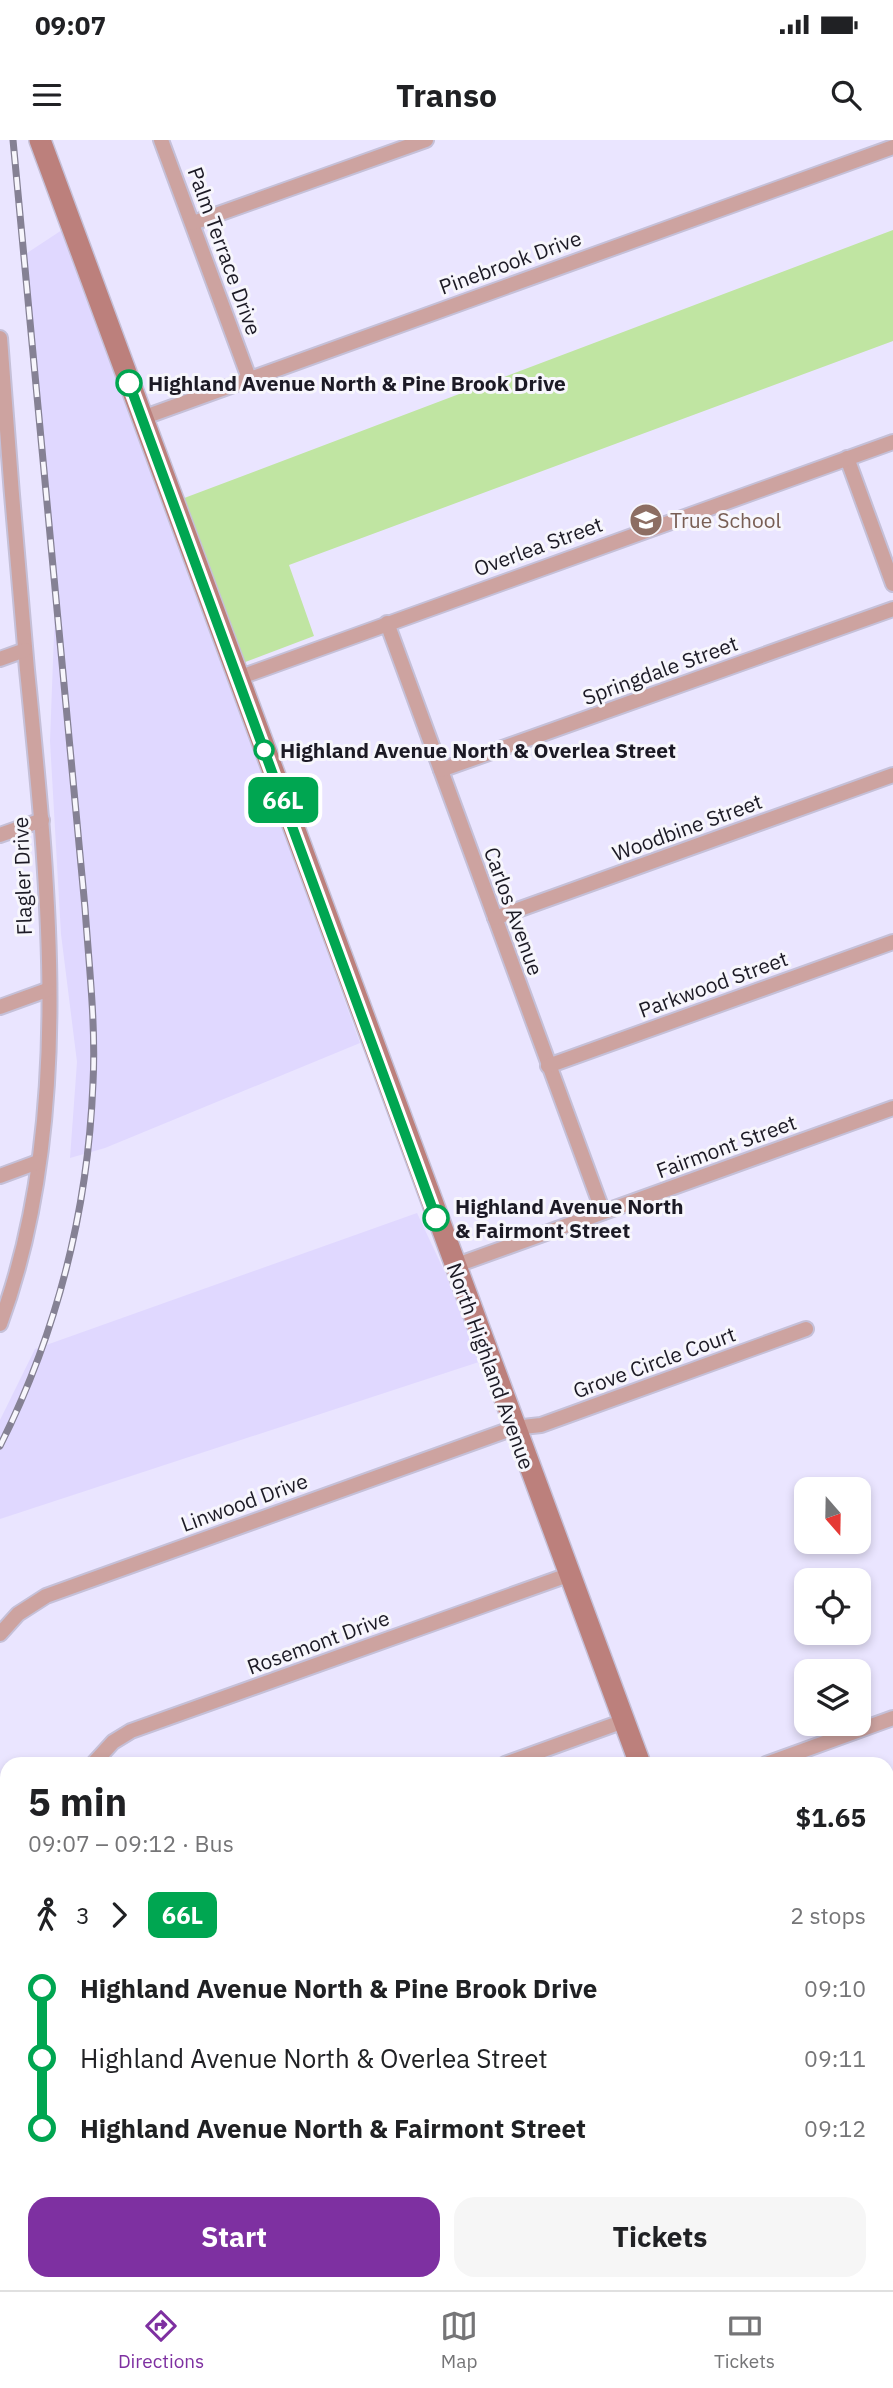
<!DOCTYPE html>
<meta charset="utf-8">
<style>
:root{--surface:#fff;--page:#f6f6f6;--text:#202124;--muted:#757577;--line:#e0e0e0;--accent:#7e30a1}
body{margin:0;font-family:"IBM Plex Sans",sans-serif;background:var(--page);color:var(--text);height:100vh;display:flex;flex-direction:column;font-size:26px;white-space:nowrap}
*{box-sizing:border-box;margin:0}
p{font-size:23px;color:var(--muted)}
.icon{flex:none;width:38px;height:38px;fill:none;stroke:currentColor;stroke-width:2;stroke-linecap:round;stroke-linejoin:round}
.map{position:relative;flex:1;overflow:hidden}
.panel{position:absolute;left:0px;top:1617px;width:894px;height:534px;display:flex;flex-direction:column;background:var(--surface);border-radius:21px 21px 0 0;box-shadow:0 4px 10px #0003}
.panel>*{flex:none}
.badge{padding:0 14px;border-radius:10px;font-size:24px;line-height:46px}
.needle{width:46px;rotate:160deg}
.tools{position:absolute;left:794px;top:1337px;display:grid;gap:14px}
.tools a{display:grid;place-items:center;width:77px;height:77px;border-radius:14px;background:var(--surface);box-shadow:0 4px 10px #0003;font-size:35px}
.map>.badge{position:absolute;translate:-50% -50%;box-shadow:0 0 0 4px #fff}
.legs{display:flex;align-items:center;gap:10px;height:77px;padding:0 28px;font-size:23px}
.legs p{margin-inline-start:auto}
.headline{display:flex;align-items:center;justify-content:space-between;height:119px;padding:0 28px}
h1{font-size:38px;font-weight:700;line-height:52px}
.primary-button{display:flex;gap:14px;margin-top:auto;padding:14px 28px}
.primary-button a{flex:1;height:80px;border-radius:21px;background:var(--accent);color:#fff;font-size:28px;font-weight:700;line-height:80px;text-align:center}
.primary-button a+a{background:var(--page);color:var(--text)}
ul{padding:0 28px;list-style:none}
li{display:flex;align-items:center;gap:24px;height:70px;font-size:26px}
li i{display:grid;place-items:center;width:10px;height:100%;margin:0 9px;background:currentColor}
li i::after{content:'';width:18px;height:18px;margin:-9px;border:5px solid;border-radius:50%;background:var(--surface)}
li p{margin-inline-start:auto}
li:first-child i{background:linear-gradient(#0000 50%,currentColor 0)}
li:last-child i{background:linear-gradient(currentColor 50%,#0000 0)}
.status{display:flex;justify-content:space-between;align-items:center;height:49px;padding:0 35px;background:var(--surface);direction:ltr}
.status svg{height:19px;fill:currentColor}
header{display:flex;justify-content:space-between;align-items:center;height:91px;padding:0 28px;background:var(--surface);font-size:32px;font-weight:700}
.tab-bar{display:flex;justify-content:space-around;align-items:center;height:98px;border-top:2px solid var(--line);background:var(--surface);font-size:19px;color:var(--muted)}
.tab-bar a{display:grid;justify-items:center;gap:4px}
.tab-bar .active{color:var(--accent)}
.map>svg:first-child{display:block}
.built{fill:#e0d8ff}
.green{fill:#c0e5a2}
.lines{fill:none;stroke-linecap:round;stroke-linejoin:round}
.street-casing{stroke:#c5c0d8;stroke-width:18}
.secondary-casing{stroke:#c5c0d8;stroke-width:24}
.street{stroke:#cda3a0;stroke-width:14}
.secondary{stroke:#bc807c;stroke-width:21}
.rail-casing{stroke:#858194;stroke-width:7}
.rail{stroke:#f7f6fc;stroke-width:4.5;stroke-dasharray:13;stroke-linecap:butt}
.line-1-casing{stroke:#fff;stroke-width:16}
.line-1{stroke:#00a651;stroke-width:10}
.stop-1-dot{fill:#fff;stroke:#00a651;stroke-width:3.5}
.labels{text-anchor:middle;dominant-baseline:central;stroke-width:6;stroke-linejoin:round;paint-order:stroke}
.street-label{font-size:21px;fill:#1c1a25;stroke:#f7f6fc}
.stop-label{font-size:21px;font-weight:bold;fill:#1c1a25;stroke:#f7f6fc;text-anchor:start}
.education-label{font-size:21px;fill:#785e54;stroke:#f7f6fc;text-anchor:start}
</style>
<div class="status"><b>09:07</b><svg viewBox="0 0 49 12"><path d="M0 12V9h3v3zM5 12V6h3v6zM10 12V3h3v9zM15 12V0h3v12zM26 1h20v11H26zM47 4h2v5h-2z"/></svg></div>
<header><svg class="icon" aria-label="menu" viewBox="0 0 24 24"><path d="M4 6h16M4 12h16M4 18h16"/></svg>Transo<svg class="icon" aria-label="search" viewBox="0 0 24 24"><circle cx="10" cy="10" r="6"/><path d="M15 15l6 6"/></svg></header>
<div class="map">
<svg width="893" height="2150" viewBox="0 0 893 2150">
<rect width="100%" height="100%" fill="#eae5ff"/>
<g class="built">
<path d="M65 88 360 903 105 1008 70 1018 77 922 61 794 50 601 56 441 21 117Z"/>
<path d="M417 1073 464 1173 482 1221 0 1379V1280L35 1209Z"/>
<path d="M383 2144H822L825 2150H385Z"/>
</g>
<path class="green" d="M893 90V201L289 425 314 496 240 524 179 360Z"/>
<g class="lines">
<defs>
<g id="street">
<path d="M161 0 249 238"/>
<path d="M193 83 426 0"/>
<path d="M0 198C8 309 17 419 27 530 48 740 75 982 0 1184"/>
<path d="M142 278 893 7"/>
<path d="M847 318 893 444"/>
<path d="M387 483 603 1072"/>
<path d="M0 519 25 510"/>
<path d="M238 538 893 302"/>
<path d="M441 630 893 469"/>
<path d="M0 695 42 680"/>
<path d="M495 778 893 635"/>
<path d="M0 867 47 850"/>
<path d="M548 926 893 802"/>
<path d="M0 1036 38 1022"/>
<path d="M454 1126 893 968"/>
<path d="M0 1494 18 1474 46 1456 514 1288 541 1285 806 1189"/>
<path d="M93 1624 113 1602 131 1591 568 1435"/>
<path d="M505 1624 624 1581"/>
<path d="M766 1624 893 1578"/>
<path d="M887 1740 893 1738"/>
<path d="M0 1806 7 1803"/>
<path d="M887 1904 893 1902"/>
<path d="M0 1932 7 1930"/>
<path d="M0 2127 8 2150"/>
<path d="M299 2144 301 2150"/>
<path d="M116 2150 134 2144"/>
<path d="M202 2150 219 2144"/>
</g>
<g id="secondary">
<path d="M40 0 640 1624"/>
<path d="M834 2144 836 2150"/>
</g>
</defs>
<use href="#street" class="street-casing"/>
<use href="#secondary" class="secondary-casing"/>
<use href="#street" class="street"/>
<use href="#secondary" class="secondary"/>
<defs>
<path id="rail" d="M0 1306C57 1192 88 1070 93 943 96 885 89 826 85 768L13 0"/>
</defs>
<use href="#rail" class="rail-casing"/>
<use href="#rail" class="rail"/>
</g>
<g class="lines">
<defs>
<path id="line-1" d="M129 243 436 1078"/>
</defs>
<use href="#line-1" class="line-1-casing"/>
<use href="#line-1" class="line-1"/>
</g>
<defs>
<symbol id="school-disc" viewBox="-11 -11 22 22"><circle r="9.5" fill="#8d6e63" stroke="#f7f6fc"/><path d="M0-5L7-2L0 1L-7-2ZM-4 1L0 2.5L4 1V4Q0 6-4 4Z" fill="#fff"/></symbol>
</defs>
<g fill-rule="evenodd">
<use href="#school-disc" x="627" y="361" width="38" height="38"/>
</g>
<g class="stop-1-dot">
<circle cx="129" cy="243" r="12"/>
<circle cx="264" cy="610" r="9"/>
<circle cx="436" cy="1078" r="12"/>
</g>
<g class="labels">
<g class="street-label">
<text transform="translate(225 111) rotate(70)">Palm Terrace Drive</text>
<text transform="translate(510 122) rotate(-20)">Pinebrook Drive</text>
<text transform="translate(538 406) rotate(-20)">Overlea Street</text>
<text transform="translate(660 530) rotate(-20)">Springdale Street</text>
<text transform="translate(687 687) rotate(-20)">Woodbine Street</text>
<text transform="translate(22 736) rotate(-92)">Flagler Drive</text>
<text transform="translate(514 771) rotate(70)">Carlos Avenue</text>
<text transform="translate(713 844) rotate(-20)">Parkwood Street</text>
<text transform="translate(726 1006) rotate(-20)">Fairmont Street</text>
<text transform="translate(654 1222) rotate(-20)">Grove Circle Court</text>
<text transform="translate(491 1226) rotate(70)">North Highland Avenue</text>
<text transform="translate(244 1362) rotate(-20)">Linwood Drive</text>
<text transform="translate(318 1502) rotate(-20)">Rosemont Drive</text>
</g>
<g class="stop-label">
<text x="148" y="243">Highland Avenue North &amp; Pine Brook Drive</text>
<text x="280" y="610">Highland Avenue North &amp; Overlea Street</text>
<text x="455" y="1066">Highland Avenue North<tspan x="455" dy="24">&amp; Fairmont Street</tspan></text>
</g>
<g class="education-label">
<text x="670" y="380">True School</text>
</g>
</g>
</svg>
<div class="tools">
<a><svg class="needle" viewBox="-14 -14 28 28"><path d="M0-13l5 13h-10z" fill="#e53935"/><path d="M0 13l5-13h-10z" fill="#757577"/></svg></a>
<a><svg class="icon" aria-label="locate" viewBox="0 0 24 24"><circle cx="12" cy="12" r="6"/><path d="M12 2v4M12 18v4M2 12h4M18 12h4"/></svg></a>
<a><svg class="icon" aria-label="layers" viewBox="0 0 24 24"><path d="M12 4l9 5-9 5-9-5zM3 14l9 5 9-5"/></svg></a>
</div>
<b class="badge" style="left:283px;top:660px;background:#00a651;color:#fff">66L</b>
<section class="panel">
<div class="headline"><div><h1>5 min</h1><p>09:07 – 09:12 · Bus</p></div><b>$1.65</b></div>
<div class="legs"><svg class="icon" aria-label="walk" viewBox="0 0 24 24"><circle cx="13" cy="4" r="2"/><path d="M13 8l-2 6 4 7M11 14l-3 7M7 12l3-4h3l4 4"/></svg>3<svg class="icon" aria-label="forward" viewBox="0 0 24 24"><path d="M9 5l7 7-7 7"/></svg><b class="badge" style="background:#00a651;color:#fff">66L</b><p>2 stops</p></div>
<ul>
<li><i style="color:#00a651"></i><b>Highland Avenue North &amp; Pine Brook Drive</b><p>09:10</p></li>
<li><i style="color:#00a651"></i><span>Highland Avenue North &amp; Overlea Street</span><p>09:11</p></li>
<li><i style="color:#00a651"></i><b>Highland Avenue North &amp; Fairmont Street</b><p>09:12</p></li>
</ul>
<div class="primary-button"><a>Start</a><a>Tickets</a></div>
</section>
</div>
<nav class="tab-bar">
<a class="active"><svg class="icon" aria-label="directions" viewBox="0 0 24 24"><path d="M12 3l9 9-9 9-9-9zM9 14v-3h6M13 9l2 2-2 2"/></svg>Directions</a>
<a><svg class="icon" aria-label="map" viewBox="0 0 24 24"><path d="M3 6l6-2 6 2 6-2v14l-6 2-6-2-6 2zM9 4v14M15 6v14"/></svg>Map</a>
<a><svg class="icon" aria-label="tickets" viewBox="0 0 24 24"><path d="M3 7h18v10H3zM15 7v10"/></svg>Tickets</a>
</nav>
